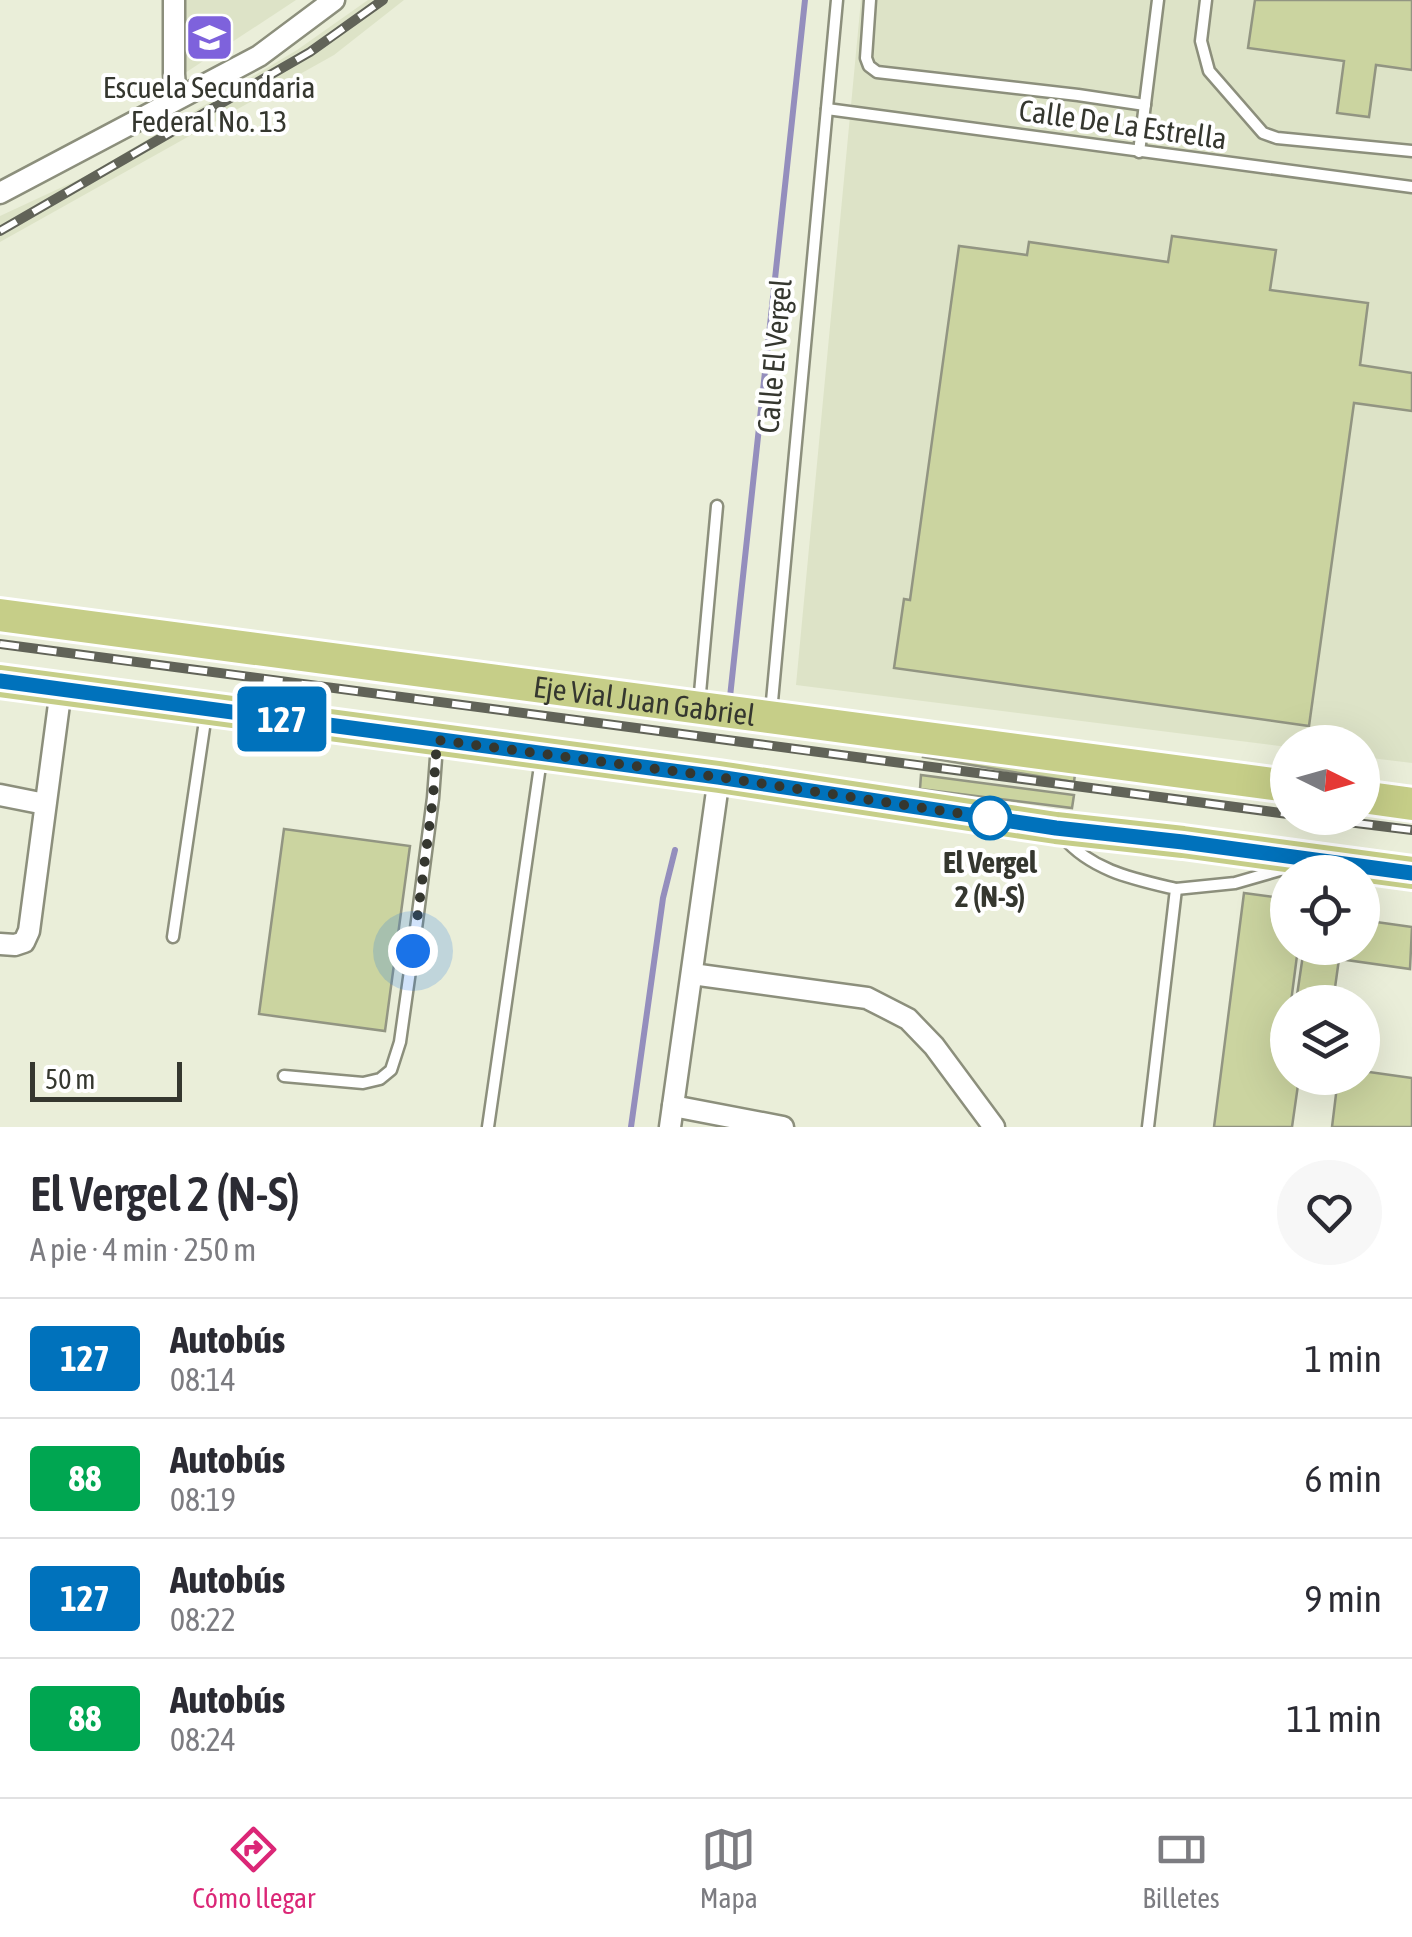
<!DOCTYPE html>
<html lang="es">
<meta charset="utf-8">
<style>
:root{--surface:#fff;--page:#f7f7f7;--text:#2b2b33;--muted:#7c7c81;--line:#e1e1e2;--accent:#db2777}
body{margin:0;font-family:"Asap Condensed",sans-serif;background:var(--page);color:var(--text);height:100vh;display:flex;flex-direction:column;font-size:38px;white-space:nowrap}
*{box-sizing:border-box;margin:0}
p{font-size:32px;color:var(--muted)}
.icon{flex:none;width:55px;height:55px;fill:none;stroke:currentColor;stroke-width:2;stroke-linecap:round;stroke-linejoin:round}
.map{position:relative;height:1127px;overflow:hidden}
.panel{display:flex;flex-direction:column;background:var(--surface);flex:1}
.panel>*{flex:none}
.badge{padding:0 20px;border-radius:8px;font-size:35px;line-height:65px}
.needle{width:65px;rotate:95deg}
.buttons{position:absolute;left:1270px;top:725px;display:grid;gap:20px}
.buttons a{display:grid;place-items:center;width:110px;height:110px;border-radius:50%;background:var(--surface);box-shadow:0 10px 40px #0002;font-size:50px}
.scale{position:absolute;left:30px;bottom:25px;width:152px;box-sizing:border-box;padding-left:10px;border:5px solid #35372f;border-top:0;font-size:28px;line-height:35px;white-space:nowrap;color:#35372f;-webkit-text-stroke:8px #fff;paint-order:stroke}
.you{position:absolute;width:50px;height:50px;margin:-25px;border:8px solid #fff;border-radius:50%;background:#1a73e8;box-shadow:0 0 0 15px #1a73e833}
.map>.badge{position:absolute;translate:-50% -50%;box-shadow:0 0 0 5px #fff}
.round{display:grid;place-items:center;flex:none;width:105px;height:105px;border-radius:52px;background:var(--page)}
.headline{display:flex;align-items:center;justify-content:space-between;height:170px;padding:0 30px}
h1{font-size:48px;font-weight:600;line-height:75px}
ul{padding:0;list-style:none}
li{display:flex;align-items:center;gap:30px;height:120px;padding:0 30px;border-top:2px solid var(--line)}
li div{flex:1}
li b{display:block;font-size:38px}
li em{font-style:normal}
li .badge{min-width:110px;font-weight:700;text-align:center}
.menu{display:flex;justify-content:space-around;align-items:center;height:140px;border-top:2px solid var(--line);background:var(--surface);font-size:28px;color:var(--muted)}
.menu a{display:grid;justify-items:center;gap:5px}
.menu .selected{color:var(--accent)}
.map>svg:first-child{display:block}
.built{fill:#dde3c7}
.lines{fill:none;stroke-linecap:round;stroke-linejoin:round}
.stream{stroke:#948ebd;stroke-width:6}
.building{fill:#cbd4a0;stroke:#929582;stroke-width:2.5}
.lane-casing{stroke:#8c8f7c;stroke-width:15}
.street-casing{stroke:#8c8f7c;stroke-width:25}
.primary-casing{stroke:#fff;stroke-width:38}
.lane{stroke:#fff;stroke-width:10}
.street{stroke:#fff;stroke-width:20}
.primary{stroke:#c6ce88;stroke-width:32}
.rail-casing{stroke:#616358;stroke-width:10}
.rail{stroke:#fff;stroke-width:6;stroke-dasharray:19;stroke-linecap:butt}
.line-casing{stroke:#fff;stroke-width:22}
.line{stroke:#0072bc;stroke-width:15}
.walk{stroke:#35372f;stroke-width:10;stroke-dasharray:0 18}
.stop-dot{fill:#fff;stroke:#0072bc;stroke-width:5}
.labels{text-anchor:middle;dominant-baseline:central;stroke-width:8;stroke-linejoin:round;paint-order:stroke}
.poi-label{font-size:30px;fill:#35372f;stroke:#fff}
.street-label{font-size:30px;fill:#35372f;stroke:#fff}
.stop-label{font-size:30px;font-weight:bold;fill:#35372f;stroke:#fff}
</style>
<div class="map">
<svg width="1412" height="1127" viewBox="0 0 1412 1127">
<rect width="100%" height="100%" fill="#eaeed9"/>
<g class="built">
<path d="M180 0H296L179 77Z"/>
<path d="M368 0H404L334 55 0 242V216L86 176 297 50Z"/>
<path d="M861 0H1412V763L1363 757 1362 742H1288L1287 747 796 685Z"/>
</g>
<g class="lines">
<g class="stream">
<path d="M730 697 805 0"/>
<path d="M631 1127 663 898 675 850"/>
</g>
</g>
<g class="building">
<path d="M1255 0H1412V70L1376 65 1369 117 1337 113 1344 61 1248 48Z"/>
<path d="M1172 236 1276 250 1270 290 1368 303 1360 365 1412 373V411L1354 403 1309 726 894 668 904 599 910 600 959 246 1027 255 1029 242 1168 262Z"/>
<path d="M926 744 1076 766 1074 782 923 757Z"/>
<path d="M921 775 1074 795 1072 808 920 789Z"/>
<path d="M284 829 410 846 385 1031 259 1014Z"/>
<path d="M1244 893 1288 899V948H1298L1291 1002H1288V1078H1299L1292 1127H1214Z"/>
<path d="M1362 920 1412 927 1410 969 1339 959 1333 1002H1296L1304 948H1362Z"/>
<path d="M1362 1071 1412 1078V1127H1332L1338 1078H1362Z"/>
</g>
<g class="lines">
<defs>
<g id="lane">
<path d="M870 0 866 58 869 66 877 72 1078 95 1145 105"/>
<path d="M1206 0 1201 41 1209 71 1263 133 1277 138 1412 151"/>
<path d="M827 109 1412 187"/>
<path d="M1139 152 1158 0"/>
<path d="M699 704 717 506"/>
<path d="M771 712 837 0"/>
<path d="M1063 837C1092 871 1134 879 1176 889L1148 1127"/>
<path d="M1176 889 1235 883 1287 868"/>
<path d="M173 937 206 714"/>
<path d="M284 1076 363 1083 380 1079 391 1070 400 1042 417 921 433 798 437 745"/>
<path d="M488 1127 541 759"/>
</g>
<g id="street">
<path d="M174 0V74L176 99"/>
<path d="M0 193 259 56 334 0"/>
<path d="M0 795 45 804"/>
<path d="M0 944 15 945 24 942 29 931 61 689"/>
<path d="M692 974 867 998 908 1019 934 1046 994 1127"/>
<path d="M673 1106 783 1127"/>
<path d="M670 1127 719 777"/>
</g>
<g id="primary">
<path id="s1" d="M0 615 1288 786"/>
<path d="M0 681 719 777 1056 828 1183 842 1412 873"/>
<path d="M1362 797 1412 804"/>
</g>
</defs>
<use href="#lane" class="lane-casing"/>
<use href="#street" class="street-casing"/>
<use href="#primary" class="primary-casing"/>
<use href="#lane" class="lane"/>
<use href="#street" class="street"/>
<use href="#primary" class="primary"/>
<defs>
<g id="rail">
<path d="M0 231 310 52 383 0"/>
<path d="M0 644 1288 814"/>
<path d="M1316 818 1412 830"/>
</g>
</defs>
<use href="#rail" class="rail-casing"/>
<use href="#rail" class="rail"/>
</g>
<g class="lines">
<defs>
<path id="line" d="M0 681 718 777 1056 828 1183 842 1412 873"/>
</defs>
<use href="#line" class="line-casing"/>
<use href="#line" class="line"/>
<path class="walk" d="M413 951 433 798 437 740 718 777 990 818"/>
</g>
<defs>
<symbol id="school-square" viewBox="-11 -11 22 22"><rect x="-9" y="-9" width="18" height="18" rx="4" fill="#7e62dc" stroke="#fff"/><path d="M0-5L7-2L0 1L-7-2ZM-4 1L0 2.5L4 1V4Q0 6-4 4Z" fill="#fff"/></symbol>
</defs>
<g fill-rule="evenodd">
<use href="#school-square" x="182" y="10" width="55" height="55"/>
</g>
<circle class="stop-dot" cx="990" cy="818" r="20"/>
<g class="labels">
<g class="poi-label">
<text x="209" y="87">Escuela Secundaria<tspan x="209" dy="34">Federal No. 13</tspan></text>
</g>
<g class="street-label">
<text transform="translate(1123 124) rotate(8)">Calle De La Estrella</text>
<text transform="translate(774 356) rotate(-85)">Calle El Vergel</text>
<text stroke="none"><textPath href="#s1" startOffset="650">Eje Vial Juan Gabriel</textPath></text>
</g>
<g class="stop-label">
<text x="990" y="862">El Vergel<tspan x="990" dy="34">2 (N-S)</tspan></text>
</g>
</g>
</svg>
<div class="buttons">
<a><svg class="needle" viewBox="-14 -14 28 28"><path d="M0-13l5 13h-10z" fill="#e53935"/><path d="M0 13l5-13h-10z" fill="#7c7c81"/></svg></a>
<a><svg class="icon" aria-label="locate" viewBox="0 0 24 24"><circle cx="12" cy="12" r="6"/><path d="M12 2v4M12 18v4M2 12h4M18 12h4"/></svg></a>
<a><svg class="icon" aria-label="layers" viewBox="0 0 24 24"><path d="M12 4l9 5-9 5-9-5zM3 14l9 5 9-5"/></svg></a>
</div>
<div class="scale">50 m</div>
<div class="you" style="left:413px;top:951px"></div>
<b class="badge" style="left:282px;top:719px;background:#0072bc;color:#fff">127</b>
</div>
<section class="panel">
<div class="headline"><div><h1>El Vergel 2 (N-S)</h1><p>A pie · 4 min · 250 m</p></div><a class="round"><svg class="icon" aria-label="heart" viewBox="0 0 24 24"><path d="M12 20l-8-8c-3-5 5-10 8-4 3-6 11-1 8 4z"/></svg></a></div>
<ul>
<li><span class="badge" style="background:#0072bc;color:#fff">127</span><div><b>Autobús</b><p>08:14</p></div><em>1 min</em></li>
<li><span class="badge" style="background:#00a651;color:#fff">88</span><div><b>Autobús</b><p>08:19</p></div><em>6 min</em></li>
<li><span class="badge" style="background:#0072bc;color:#fff">127</span><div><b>Autobús</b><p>08:22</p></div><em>9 min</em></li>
<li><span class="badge" style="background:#00a651;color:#fff">88</span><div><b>Autobús</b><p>08:24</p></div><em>11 min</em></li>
</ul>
</section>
<nav class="menu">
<a class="selected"><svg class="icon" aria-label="directions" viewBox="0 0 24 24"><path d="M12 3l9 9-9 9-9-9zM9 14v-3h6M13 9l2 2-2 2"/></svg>Cómo llegar</a>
<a><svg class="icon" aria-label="map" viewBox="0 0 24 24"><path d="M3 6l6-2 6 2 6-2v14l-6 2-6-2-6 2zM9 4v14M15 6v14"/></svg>Mapa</a>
<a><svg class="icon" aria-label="tickets" viewBox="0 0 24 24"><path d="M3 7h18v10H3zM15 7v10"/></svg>Billetes</a>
</nav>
